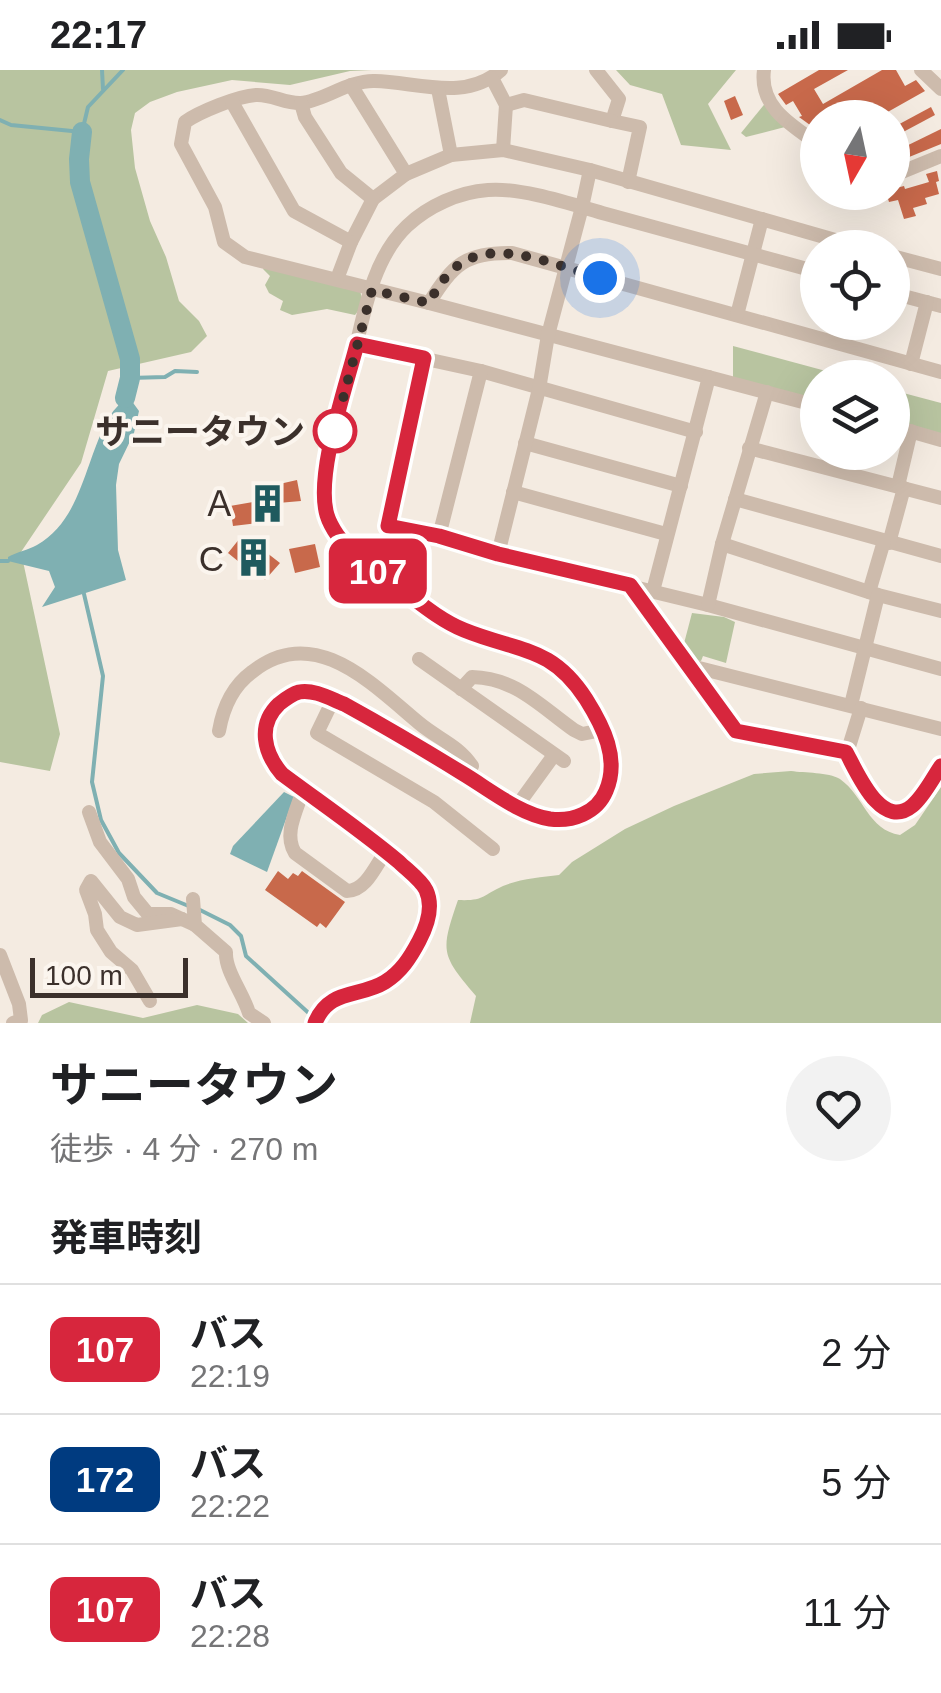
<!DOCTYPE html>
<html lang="ja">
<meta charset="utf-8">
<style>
:root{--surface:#fff;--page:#f2f2f2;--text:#202124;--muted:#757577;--line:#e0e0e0}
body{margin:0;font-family:Arial,"Noto Sans JP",sans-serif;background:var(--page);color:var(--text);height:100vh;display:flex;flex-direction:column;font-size:38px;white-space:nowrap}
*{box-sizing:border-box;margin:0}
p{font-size:32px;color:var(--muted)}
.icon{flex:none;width:55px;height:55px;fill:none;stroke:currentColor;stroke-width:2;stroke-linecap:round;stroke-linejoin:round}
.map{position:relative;height:953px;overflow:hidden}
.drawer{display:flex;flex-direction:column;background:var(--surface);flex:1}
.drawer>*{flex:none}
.badge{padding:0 20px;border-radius:15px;font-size:35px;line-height:65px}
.needle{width:65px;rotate:189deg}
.fabs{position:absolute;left:800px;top:30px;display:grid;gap:20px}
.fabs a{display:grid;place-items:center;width:110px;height:110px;border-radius:50%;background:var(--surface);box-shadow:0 10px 40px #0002;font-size:50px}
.scale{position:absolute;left:30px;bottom:25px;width:158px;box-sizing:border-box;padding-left:10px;border:5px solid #3b302b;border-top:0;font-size:28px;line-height:35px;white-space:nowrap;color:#3b302b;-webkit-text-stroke:8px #fbf5ee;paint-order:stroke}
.you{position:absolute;width:50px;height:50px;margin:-25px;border:8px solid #fff;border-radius:50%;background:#1a73e8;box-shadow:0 0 0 15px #1a73e833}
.map>.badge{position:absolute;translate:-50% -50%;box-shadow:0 0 0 5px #fff}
h2{padding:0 50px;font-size:38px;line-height:90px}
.round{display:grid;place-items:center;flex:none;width:105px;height:105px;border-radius:52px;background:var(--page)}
.summary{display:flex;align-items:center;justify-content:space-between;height:170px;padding:0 50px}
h1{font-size:48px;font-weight:700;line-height:75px}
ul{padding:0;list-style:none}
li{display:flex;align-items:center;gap:30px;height:130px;padding:0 50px;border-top:2px solid var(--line)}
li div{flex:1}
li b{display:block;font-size:38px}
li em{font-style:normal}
li .badge{min-width:110px;font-weight:700;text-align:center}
.status{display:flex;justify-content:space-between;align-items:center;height:70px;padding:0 50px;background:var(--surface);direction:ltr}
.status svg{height:28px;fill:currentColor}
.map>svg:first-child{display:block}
.green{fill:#b8c4a0}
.water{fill:#7fb0b2}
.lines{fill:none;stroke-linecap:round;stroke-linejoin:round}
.stream{stroke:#7fb0b2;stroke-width:4}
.river{stroke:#7fb0b2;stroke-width:20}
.building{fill:#c8694b}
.minor{stroke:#cdbbac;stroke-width:14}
.line-casing{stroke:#fff;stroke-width:22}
.line{stroke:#d7263d;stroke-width:15}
.walk{stroke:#3b302b;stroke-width:10;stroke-dasharray:0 18}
.stop-dot{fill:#fff;stroke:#d7263d;stroke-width:5}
.labels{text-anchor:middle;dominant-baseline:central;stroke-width:8;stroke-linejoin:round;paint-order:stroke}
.stop-label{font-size:35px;font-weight:bold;fill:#3b302b;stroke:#fbf5ee;text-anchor:end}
.poi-label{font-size:35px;fill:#3b302b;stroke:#fbf5ee;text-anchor:end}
</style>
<div class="status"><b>22:17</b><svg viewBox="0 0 49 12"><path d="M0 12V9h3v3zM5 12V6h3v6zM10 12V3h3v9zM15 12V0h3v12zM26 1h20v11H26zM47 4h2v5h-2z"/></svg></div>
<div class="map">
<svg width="941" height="953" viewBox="0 0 941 953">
<rect width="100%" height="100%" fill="#f4ebe1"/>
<g class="green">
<path d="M0 0H372L350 1 290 15 232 10 177 22 150 32 135 43 131 60 135 98 150 151 166 187 179 231 199 251 207 266 191 282 108 301 81 393 21 482 60 664 50 701 0 692Z"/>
<path d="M616 0H736L708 34 731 80 681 75 662 24 630 15Z"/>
<path d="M767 31 785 57 746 67 741 63Z"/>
<path d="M264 197 359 219C364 229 362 237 355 245L327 239 292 245 280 240 283 231 269 223 265 215 270 206 263 199Z"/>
<path d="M733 276 848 307 818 308 817 332 733 308Z"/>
<path d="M892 320 941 333V366L893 353Z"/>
<path d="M692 543 724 547 735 552 726 593 703 586 701 591 691 590 682 581Z"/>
<path d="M791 701C805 703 828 702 840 709 864 726 868 760 900 765L915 755 941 717V953H470L476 926C441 885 440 882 458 830 485 831 481 826 503 816 520 809 541 807 559 805L572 792 625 759 674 736 754 704Z"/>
<path d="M69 932 143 948 197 935 238 944 248 953H38L42 945Z"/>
</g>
<g class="water">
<path d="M125 328 131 330 139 341 134 363 119 394 116 415 118 480 126 510 42 537 55 517 49 501 8 491V487C17 482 28 480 37 475 83 449 85 387 110 346 114 339 120 334 125 328Z"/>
<path d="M284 722 294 727 267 802 230 784 233 776Z"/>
</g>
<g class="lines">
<g class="stream">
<path d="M102 0 103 19"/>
<path d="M0 50 11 55 82 62 88 37 123 0"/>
<path d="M130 308 165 307 175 301 197 302"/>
<path d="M0 491H8"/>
<path d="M84 524 103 606 92 712 101 750 119 783 157 823 191 837"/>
<path d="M200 840 230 855 241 866 246 886 313 947"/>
</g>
<path class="river" d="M82 62 79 89 80 112 130 289V308L125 328"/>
</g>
<g class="building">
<path d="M819 0H848L814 19 823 34 882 0H896L905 16 916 10 925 21 877 48H818V51L810 55 799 47 802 46 793 31 786 35 778 24Z"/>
<path d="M735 26 743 45 731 50 724 31Z"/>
<path d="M931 37 935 45 892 68V58Z"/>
<path d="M941 59V74L892 94V83Z"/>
<path d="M937 101 939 111 936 112 939 124 925 128 927 134 913 138 916 146 904 149 898 130 889 132 886 122H892V119L904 116 905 119 929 112 926 104Z"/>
<path d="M297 410 301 431 278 433 279 441 255 445 257 453 233 456 230 436 253 432 252 425 275 420V415Z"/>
<path d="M240 468 257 483 262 479 280 493 265 510 249 496H244L228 483Z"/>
<path d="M315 474 320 497 295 503 289 479Z"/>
<path d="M278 801 288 809 293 803 298 806 302 801 345 832 326 858 320 853 317 857 265 820Z"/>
</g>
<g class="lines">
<g class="minor">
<path d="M501 0C465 32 417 12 375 11 349 10 323 31 301 33 286 34 271 24 256 25 238 26 199 42 185 52L181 74 215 137 224 172 245 187 429 233 818 336"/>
<path d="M596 0 619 29 612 51 640 57 628 112"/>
<path d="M764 0C759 37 791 55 818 74"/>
<path d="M921 0 941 19"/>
<path d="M492 8 506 35 503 80"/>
<path d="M351 15 406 104"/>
<path d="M438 19 451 85"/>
<path d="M232 32 294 141 351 172 373 129 406 104 451 85 503 80 590 100 863 178"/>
<path d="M301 33 305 47 341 103 373 129"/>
<path d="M506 35 524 30 612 51"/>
<path d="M892 106 941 86"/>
<path d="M892 186 941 199"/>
<path d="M337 209 351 172"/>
<path d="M892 223 941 236"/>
<path d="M429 233C453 195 465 182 512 183L941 302"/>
<path d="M737 245 762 149"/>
<path d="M357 274 481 301 696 362"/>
<path d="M424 288 388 455 439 466 498 484 708 535 941 599"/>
<path d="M911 294 927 232"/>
<path d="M892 356 941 370"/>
<path d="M525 373 681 416"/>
<path d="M749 378 941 428"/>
<path d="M898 416 911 361"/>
<path d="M513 422 666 464"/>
<path d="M735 429 941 486"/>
<path d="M439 466 481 301"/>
<path d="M889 473 904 418"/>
<path d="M722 474 878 525 941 541"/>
<path d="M498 484 539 319 548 265 582 137 590 100"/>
<path d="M630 515 736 661 847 683"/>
<path d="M653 521 709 307"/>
<path d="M869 522 884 471"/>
<path d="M708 535 722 474 767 322"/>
<path d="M419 589 564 691"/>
<path d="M687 595 941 659"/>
<path d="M461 619 472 607C516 608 540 636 574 660L582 664 602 660"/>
<path d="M333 630 317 663 434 732 493 779"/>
<path d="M851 635 878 525"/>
<path d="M861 638 847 683C857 702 881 761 912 736 924 726 932 709 941 696"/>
<path d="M219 661C223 638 233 616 252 602 314 552 372 614 419 653 438 669 458 675 472 696L468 706"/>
<path d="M303 720C297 740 283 764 295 783L347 821C366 821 376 795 386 781"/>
<path d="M517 736 554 685"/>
<path d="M89 742 100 772 128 809 134 827 148 844H171L195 855"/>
<path d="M193 829 195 855 226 882C225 901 243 923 249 943L264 953"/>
<path d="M0 885 19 934 21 950 13 953"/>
<path d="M150 931 132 900 111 882 97 860 95 844 86 820 91 811 120 847 137 855 182 849"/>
<path d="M315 953C329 917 359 928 386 912 410 897 441 846 425 818 422 812 414 806 409 801L282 704C264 683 257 655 279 634 284 629 292 624 299 622 314 619 331 629 344 634 386 658 427 682 468 706 492 721 520 744 548 748 566 751 583 747 597 734 609 723 616 702 612 686 605 655 575 602 547 587 522 574 487 571 460 559 433 547 350 487 336 462 309 416 339 343 352 294 363 249 371 190 407 156 428 136 459 122 488 120 521 117 574 135 606 144 677 163 747 183 818 202"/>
</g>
</g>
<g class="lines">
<defs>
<path id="line" d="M315 953C329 918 359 928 385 912 401 902 410 888 419 871 427 856 434 837 426 820 421 810 407 800 399 792 362 761 321 733 282 704 264 683 257 655 279 634 284 630 292 624 299 622 314 619 331 629 344 634 384 656 423 679 462 703 489 719 519 744 550 749 572 752 597 743 606 721 620 689 603 656 586 629 551 575 518 582 464 560 437 549 413 527 389 510 377 501 363 492 352 482 342 473 331 458 327 445 315 405 346 317 357 274L424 288 388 456 439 466 498 484 630 515 736 661 846 682C857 702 881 761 912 736 924 726 932 709 941 696"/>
</defs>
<use href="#line" class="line-casing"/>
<use href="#line" class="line"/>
<path class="walk" d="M335 361 332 370 372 220 429 233C434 224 439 214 446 207 483 160 553 195 600 208"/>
</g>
<defs>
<symbol id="building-bare" viewBox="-9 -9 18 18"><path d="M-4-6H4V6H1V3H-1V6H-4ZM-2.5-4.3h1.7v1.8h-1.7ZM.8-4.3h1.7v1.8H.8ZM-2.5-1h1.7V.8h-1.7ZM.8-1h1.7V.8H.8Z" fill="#1f5a5e" stroke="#fbf5ee" stroke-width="2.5" paint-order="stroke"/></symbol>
</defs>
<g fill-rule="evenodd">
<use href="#building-bare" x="240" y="406" width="55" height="55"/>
<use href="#building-bare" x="226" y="460" width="55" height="55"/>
</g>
<circle class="stop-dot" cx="335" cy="361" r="20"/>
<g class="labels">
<g class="stop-label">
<text x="305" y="361">サニータウン</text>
</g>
<g class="poi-label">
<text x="237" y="433">Ａ</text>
<text x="224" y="488">C</text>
</g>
</g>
</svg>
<div class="fabs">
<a><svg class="needle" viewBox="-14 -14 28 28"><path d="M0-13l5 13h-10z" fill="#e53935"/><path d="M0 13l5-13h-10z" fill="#757577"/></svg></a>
<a><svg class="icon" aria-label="locate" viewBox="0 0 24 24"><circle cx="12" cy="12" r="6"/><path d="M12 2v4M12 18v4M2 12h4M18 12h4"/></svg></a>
<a><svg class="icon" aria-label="layers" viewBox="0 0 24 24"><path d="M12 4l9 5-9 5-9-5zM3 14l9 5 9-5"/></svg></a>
</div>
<div class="scale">100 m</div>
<div class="you" style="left:600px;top:208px"></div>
<b class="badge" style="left:378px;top:501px;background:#d7263d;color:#fff">107</b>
</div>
<section class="drawer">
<div class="summary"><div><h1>サニータウン</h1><p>徒歩 · 4 分 · 270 m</p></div><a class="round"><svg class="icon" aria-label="heart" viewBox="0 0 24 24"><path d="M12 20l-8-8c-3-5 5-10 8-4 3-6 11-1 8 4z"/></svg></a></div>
<h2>発車時刻</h2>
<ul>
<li><span class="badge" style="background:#d7263d;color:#fff">107</span><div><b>バス</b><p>22:19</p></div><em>2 分</em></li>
<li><span class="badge" style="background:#003b80;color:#fff">172</span><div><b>バス</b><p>22:22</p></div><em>5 分</em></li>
<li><span class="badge" style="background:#d7263d;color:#fff">107</span><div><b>バス</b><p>22:28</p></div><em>11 分</em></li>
</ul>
</section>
